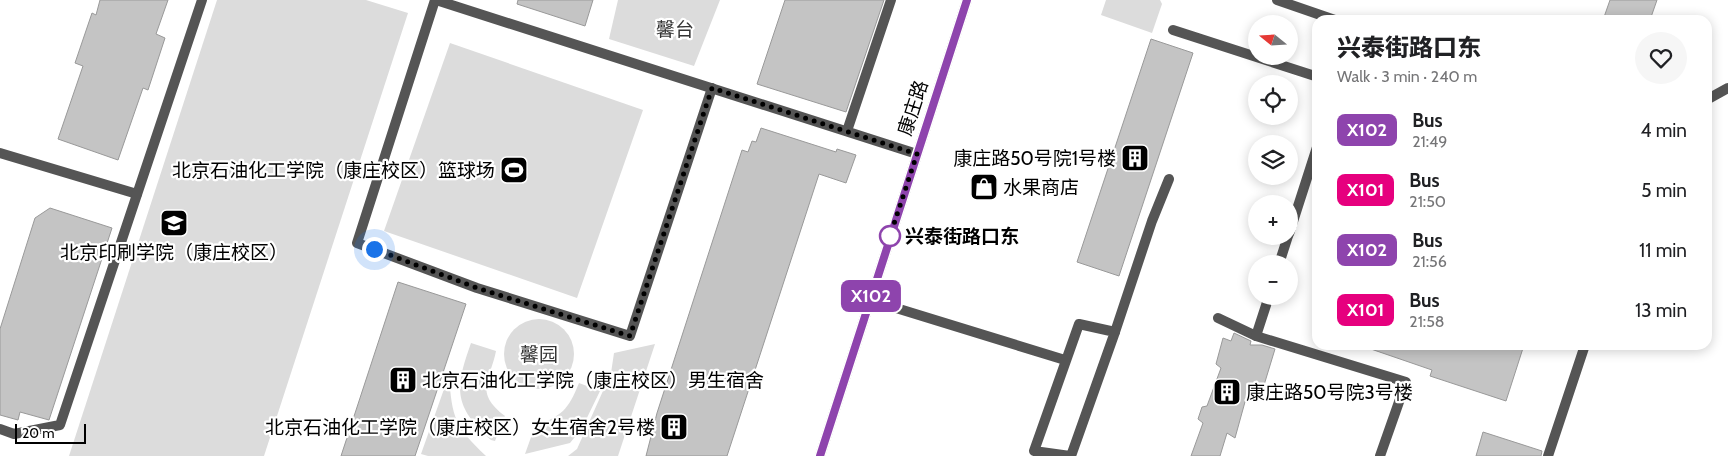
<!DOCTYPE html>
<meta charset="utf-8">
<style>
:root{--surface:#fff;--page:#f6f6f6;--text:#202124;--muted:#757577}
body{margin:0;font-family:Cabin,"Noto Sans SC",sans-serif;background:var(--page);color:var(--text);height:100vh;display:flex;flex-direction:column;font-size:19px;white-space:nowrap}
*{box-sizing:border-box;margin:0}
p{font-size:16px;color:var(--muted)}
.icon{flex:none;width:28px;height:28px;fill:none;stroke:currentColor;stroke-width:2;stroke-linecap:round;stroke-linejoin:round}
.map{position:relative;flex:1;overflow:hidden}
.drawer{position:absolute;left:1312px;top:15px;width:400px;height:335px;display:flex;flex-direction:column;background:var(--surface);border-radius:15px;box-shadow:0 2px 12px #0003}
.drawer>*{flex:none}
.badge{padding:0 10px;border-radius:8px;font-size:18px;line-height:32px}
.needle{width:32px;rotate:288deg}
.fabs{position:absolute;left:1248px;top:15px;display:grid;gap:10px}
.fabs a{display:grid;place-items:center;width:50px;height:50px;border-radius:50%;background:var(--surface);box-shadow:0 2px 12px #0003;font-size:25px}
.scale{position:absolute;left:15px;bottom:12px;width:71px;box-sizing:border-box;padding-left:5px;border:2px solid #000;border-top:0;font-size:14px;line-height:18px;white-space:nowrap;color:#000;-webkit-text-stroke:4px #fff;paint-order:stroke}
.you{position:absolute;width:25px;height:25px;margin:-12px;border:4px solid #fff;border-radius:50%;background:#1a73e8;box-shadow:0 0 0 8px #1a73e833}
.map>.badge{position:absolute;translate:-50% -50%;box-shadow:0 0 0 2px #fff}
.round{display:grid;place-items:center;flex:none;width:52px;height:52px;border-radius:26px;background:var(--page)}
.overview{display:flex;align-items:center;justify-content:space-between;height:85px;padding:0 25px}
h1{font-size:24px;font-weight:800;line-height:38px}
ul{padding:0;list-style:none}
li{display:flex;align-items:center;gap:15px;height:60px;padding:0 25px}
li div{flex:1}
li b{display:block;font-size:19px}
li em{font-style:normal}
li .badge{min-width:55px;font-weight:700;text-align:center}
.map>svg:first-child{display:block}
.green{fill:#dcdcdc}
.building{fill:#c4c4c4;stroke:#999}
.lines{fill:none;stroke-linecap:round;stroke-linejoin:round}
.street{stroke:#555;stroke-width:10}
.secondary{stroke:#222;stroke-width:10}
.line-casing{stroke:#fff;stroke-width:11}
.line{stroke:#8e44ad;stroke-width:8}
.walk{stroke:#000;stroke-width:5;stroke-dasharray:0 9}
.stop-dot{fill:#fff;stroke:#8e44ad;stroke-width:2.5}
.labels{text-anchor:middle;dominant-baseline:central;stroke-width:4.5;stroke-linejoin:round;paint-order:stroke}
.park-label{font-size:19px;fill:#333;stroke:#fff}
.street-label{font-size:19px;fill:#000;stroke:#fff}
.poi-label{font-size:19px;fill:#000;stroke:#fff;text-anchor:end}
.stop-label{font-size:19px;font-weight:bold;fill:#000;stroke:#fff;text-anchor:start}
</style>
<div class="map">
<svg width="1728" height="456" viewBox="0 0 1728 456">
<rect width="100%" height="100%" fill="#fff"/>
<g class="green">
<path d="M217 0H366L408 13 264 456H69Z"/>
<path d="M618 0H720L694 66 609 39Z"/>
<path d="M1106 0H1160L1162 4 1152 33 1101 15Z"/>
<path d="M450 43 643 110 577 298 384 231Z"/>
<circle cx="539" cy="354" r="35"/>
<path d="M471 343 496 351C490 381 474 392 505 416L495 441 491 440C453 406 455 388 471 343Z"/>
<path d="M655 344 618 456H568L577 449 611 373 614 353Z"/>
<path d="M449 375C452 419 455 426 486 456H428L421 454Z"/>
<path d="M579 383 600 391 582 428 570 443 525 454 535 426C562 416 568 410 579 383Z"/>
</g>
<g class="building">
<path d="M100 0H168L156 34 165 38 148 90 143 88 118 160 58 139 83 66 75 63 92 13 96 15Z"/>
<path d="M518 0H593L585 26 517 4Z"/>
<path d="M785 0H884L846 112 757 84Z"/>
<path d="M1610 0H1657L1650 20H1603Z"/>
<path d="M1151 39 1193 53 1119 276 1077 262Z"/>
<path d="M761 128 836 152 837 149 856 155 846 183 819 174 727 456H646L657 413 742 150 748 152 752 141 756 142Z"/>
<path d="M50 208 112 228 49 420 20 412 18 420 0 415V329L35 218Z"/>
<path d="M398 282 466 304 415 456H341Z"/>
<path d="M1234 333 1251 341 1250 345H1262L1275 349 1261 395 1248 391 1235 438 1227 433 1220 456H1191L1203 423 1198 419 1202 407 1207 406 1221 368 1216 364 1223 338 1231 341Z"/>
<path d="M1369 345H1524L1506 401 1430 376 1432 370 1368 348Z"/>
<path d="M1483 432 1542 451 1541 456H1476Z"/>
</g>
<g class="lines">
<g class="street">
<path d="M435 0 357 243 477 288 630 336 712 88"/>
<path d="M436 0 917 154"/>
<path d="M1277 0 1335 20"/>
<path d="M1173 30 1318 77"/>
<path d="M1708 99 1728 88"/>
<path d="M847 131 891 0"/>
<path d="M0 153 137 194"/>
<path d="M1289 234 1318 144"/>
<path d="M1279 264 1288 236"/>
<path d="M870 300 1065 360"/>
<path d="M1218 318 1256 336 1406 382 1380 456"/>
<path d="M1115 332 1152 221 1169 179"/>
<path d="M1256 336 1269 296"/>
<path d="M0 429 14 434 60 425 202 0"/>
<path d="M1070 456 1034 451 1079 324 1115 332 1071 456"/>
<path d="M1548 456 1585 345"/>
</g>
<path class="secondary" d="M820 456 967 0"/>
</g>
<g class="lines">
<defs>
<path id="line" d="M820 456 967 0"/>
</defs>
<use href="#line" class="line-casing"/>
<use href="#line" class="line"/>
<path class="walk" d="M374 249 480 289 630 336 712 88 917 154 890 236"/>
</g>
<defs>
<symbol id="building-square" viewBox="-11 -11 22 22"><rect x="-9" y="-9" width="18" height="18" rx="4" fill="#000" stroke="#fff"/><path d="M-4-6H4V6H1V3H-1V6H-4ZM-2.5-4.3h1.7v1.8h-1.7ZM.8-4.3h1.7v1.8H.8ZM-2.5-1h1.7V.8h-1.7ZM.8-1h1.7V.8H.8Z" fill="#fff"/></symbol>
<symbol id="stadium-square" viewBox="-11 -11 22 22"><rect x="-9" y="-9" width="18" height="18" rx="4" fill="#000" stroke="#fff"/><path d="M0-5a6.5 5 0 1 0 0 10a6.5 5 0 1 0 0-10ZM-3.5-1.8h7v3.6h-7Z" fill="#fff"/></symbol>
<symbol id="shop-square" viewBox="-11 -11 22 22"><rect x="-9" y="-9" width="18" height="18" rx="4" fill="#000" stroke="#fff"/><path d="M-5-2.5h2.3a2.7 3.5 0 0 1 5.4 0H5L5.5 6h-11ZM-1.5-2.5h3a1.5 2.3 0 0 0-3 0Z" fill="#fff"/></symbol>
<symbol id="university-square" viewBox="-11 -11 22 22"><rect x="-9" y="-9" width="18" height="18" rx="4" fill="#000" stroke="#fff"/><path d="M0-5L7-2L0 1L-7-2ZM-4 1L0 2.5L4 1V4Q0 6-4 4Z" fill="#fff"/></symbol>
</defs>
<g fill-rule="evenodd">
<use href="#building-square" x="1119" y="142" width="32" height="32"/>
<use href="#stadium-square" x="498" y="154" width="32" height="32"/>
<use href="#shop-square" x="968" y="171" width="32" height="32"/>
<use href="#university-square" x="158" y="207" width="32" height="32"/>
<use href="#building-square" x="387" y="364" width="32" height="32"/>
<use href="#building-square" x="1211" y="376" width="32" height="32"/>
<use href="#building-square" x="658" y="411" width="32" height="32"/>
</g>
<circle class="stop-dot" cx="890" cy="236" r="10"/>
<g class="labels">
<g class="park-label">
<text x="675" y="29">馨台</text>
<text x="539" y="354">馨园</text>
</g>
<g class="street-label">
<text transform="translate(913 108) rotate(-72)">康庄路</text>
</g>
<g class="poi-label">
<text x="1116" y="158">康庄路50号院1号楼</text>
<text x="495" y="170">北京石油化工学院（康庄校区）篮球场</text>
<text x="1003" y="187" text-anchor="start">水果商店</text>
<text x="174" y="252" text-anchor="middle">北京印刷学院（康庄校区）</text>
<text x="422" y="380" text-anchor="start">北京石油化工学院（康庄校区）男生宿舍</text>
<text x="1246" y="392" text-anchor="start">康庄路50号院3号楼</text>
<text x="655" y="427">北京石油化工学院（康庄校区）女生宿舍2号楼</text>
</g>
<g class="stop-label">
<text x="905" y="236">兴泰街路口东</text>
</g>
</g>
</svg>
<div class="fabs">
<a><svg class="needle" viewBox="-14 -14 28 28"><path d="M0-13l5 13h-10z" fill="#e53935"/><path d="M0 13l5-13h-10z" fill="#757577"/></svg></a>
<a><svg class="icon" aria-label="locate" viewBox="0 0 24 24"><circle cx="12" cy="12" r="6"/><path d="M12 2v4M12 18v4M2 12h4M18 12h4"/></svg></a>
<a><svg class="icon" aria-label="layers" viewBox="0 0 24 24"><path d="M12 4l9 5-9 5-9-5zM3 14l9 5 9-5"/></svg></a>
<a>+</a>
<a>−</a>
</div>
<div class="scale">20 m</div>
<div class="you" style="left:374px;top:249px"></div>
<b class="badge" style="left:871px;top:296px;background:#8e44ad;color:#fff">X102</b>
<section class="drawer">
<div class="overview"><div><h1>兴泰街路口东</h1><p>Walk · 3 min · 240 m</p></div><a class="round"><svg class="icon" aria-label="heart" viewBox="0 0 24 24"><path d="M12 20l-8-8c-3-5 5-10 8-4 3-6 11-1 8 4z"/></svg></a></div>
<ul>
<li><span class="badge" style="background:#8e44ad;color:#fff">X102</span><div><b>Bus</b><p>21:49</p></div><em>4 min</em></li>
<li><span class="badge" style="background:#e6007e;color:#fff">X101</span><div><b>Bus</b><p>21:50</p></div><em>5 min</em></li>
<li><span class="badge" style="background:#8e44ad;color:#fff">X102</span><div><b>Bus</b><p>21:56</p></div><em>11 min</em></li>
<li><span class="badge" style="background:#e6007e;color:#fff">X101</span><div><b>Bus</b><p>21:58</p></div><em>13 min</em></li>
</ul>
</section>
</div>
